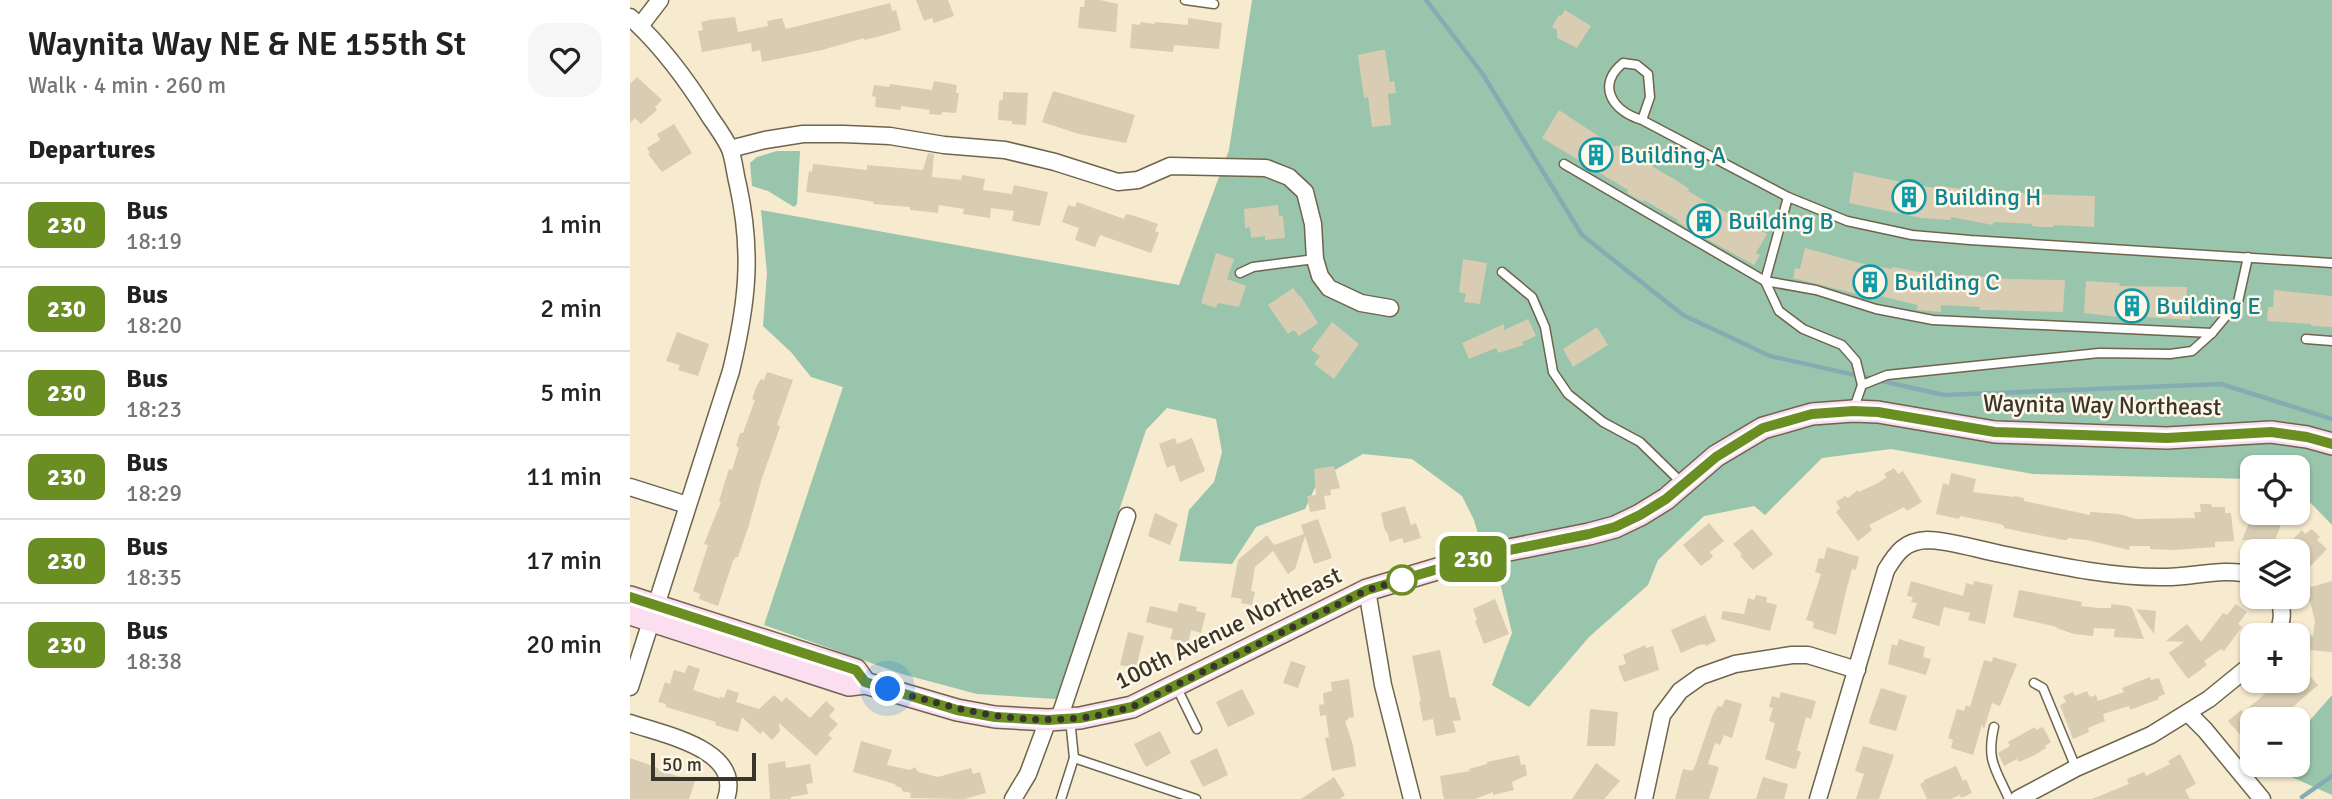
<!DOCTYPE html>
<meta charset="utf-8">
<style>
:root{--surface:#fff;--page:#f6f6f6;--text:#222;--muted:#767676;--line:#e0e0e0}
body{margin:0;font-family:Signika,sans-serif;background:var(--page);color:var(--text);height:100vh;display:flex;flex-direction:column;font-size:26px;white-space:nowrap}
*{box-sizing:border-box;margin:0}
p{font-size:23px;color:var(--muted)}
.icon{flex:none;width:38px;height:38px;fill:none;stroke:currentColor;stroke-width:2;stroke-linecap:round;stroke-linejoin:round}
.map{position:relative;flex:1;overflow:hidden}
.side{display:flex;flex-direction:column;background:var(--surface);width:630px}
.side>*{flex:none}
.badge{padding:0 14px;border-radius:10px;font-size:24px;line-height:46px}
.tools{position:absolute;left:1610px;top:455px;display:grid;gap:14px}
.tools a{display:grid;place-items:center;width:70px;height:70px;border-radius:14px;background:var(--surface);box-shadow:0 2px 5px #0004;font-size:35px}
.scale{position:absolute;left:21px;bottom:18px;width:105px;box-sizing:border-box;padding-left:7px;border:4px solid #3a352b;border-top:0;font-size:19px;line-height:24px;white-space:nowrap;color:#3a352b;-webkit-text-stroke:5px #fff7e7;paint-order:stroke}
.you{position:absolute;width:35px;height:35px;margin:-18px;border:5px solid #fff;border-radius:50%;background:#1a73e8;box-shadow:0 0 0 10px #1a73e833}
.map>.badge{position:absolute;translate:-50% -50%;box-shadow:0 0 0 4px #fff}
h2{padding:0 28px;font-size:26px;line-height:63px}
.round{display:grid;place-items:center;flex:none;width:74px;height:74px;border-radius:21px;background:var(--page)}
.head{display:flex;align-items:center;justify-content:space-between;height:119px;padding:0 28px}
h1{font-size:33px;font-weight:600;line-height:52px}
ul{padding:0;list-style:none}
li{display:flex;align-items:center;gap:21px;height:84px;padding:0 28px;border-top:2px solid var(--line)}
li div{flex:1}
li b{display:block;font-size:26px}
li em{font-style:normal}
li .badge{min-width:77px;font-weight:700;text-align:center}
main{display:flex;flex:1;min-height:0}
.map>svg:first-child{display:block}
.green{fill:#98c5ab}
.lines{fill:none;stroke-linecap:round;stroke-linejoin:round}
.stream{stroke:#85acb3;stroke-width:4.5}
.building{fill:#d8ccb2}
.service-casing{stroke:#6f644c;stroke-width:11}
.minor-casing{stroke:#6f644c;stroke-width:19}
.secondary-casing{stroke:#6f644c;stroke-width:24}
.service{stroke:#fff;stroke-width:8}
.minor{stroke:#fff;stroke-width:16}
.secondary{stroke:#fbdff1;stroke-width:21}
.line-casing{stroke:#fff;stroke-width:16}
.line{stroke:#6b8e23;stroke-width:10}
.walk{stroke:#3a352b;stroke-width:7;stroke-dasharray:0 12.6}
.stop-dot{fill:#fff;stroke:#6b8e23;stroke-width:3.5}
.labels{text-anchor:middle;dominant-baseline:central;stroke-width:5;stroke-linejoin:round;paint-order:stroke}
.culture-label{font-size:24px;fill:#0d838f;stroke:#fff7e7;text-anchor:start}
.street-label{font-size:24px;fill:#3a352b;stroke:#fff7e7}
</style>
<main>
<section class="side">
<div class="head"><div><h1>Waynita Way NE &amp; NE 155th St</h1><p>Walk · 4 min · 260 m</p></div><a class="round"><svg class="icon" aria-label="heart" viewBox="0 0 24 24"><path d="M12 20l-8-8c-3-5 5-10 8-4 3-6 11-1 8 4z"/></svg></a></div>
<h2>Departures</h2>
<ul>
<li><span class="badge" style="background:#6b8e23;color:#fff">230</span><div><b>Bus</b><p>18:19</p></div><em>1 min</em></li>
<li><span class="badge" style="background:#6b8e23;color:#fff">230</span><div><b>Bus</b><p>18:20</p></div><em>2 min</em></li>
<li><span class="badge" style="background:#6b8e23;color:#fff">230</span><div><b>Bus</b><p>18:23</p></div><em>5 min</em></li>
<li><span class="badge" style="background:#6b8e23;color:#fff">230</span><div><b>Bus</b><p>18:29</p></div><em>11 min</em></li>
<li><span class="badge" style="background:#6b8e23;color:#fff">230</span><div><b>Bus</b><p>18:35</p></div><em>17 min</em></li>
<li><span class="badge" style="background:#6b8e23;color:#fff">230</span><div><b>Bus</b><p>18:38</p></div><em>20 min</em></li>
</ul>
</section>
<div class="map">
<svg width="1702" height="799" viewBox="0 0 1702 799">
<rect width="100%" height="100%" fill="#f6eacf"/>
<g class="green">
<path d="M622 0H1702V525L1672 494 1668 493V467H1622V479L1403 474 1261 449 1192 458 1135 515 1124 506 1074 516 1028 560 1018 585 959 637 899 707 862 685 882 633 871 586 850 557 854 555 844 520 832 496 782 459 733 454 689 479 675 509 626 527 602 564 549 561 559 510 584 482 592 452 586 419 537 408 516 430 426 699 347 694 272 674 134 625 213 387 181 377 161 352 133 326 137 273 131 210 549 285 599 150Z"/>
<path d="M147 151H170L167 204 164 207 138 191 122 186 120 163 127 157Z"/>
<path d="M1702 695V795L1639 767 1640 765H1668V734Z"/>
</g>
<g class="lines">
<g class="stream">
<path d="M796 0 852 73 952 235 1053 315 1140 356 1314 395 1591 384 1702 419"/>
<path d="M1672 797 1702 776"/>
</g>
</g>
<g class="building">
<path d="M286 0H318L324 16 304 23 302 18 294 21Z"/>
<path d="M455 0H470L488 4 486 32 448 28 450 7H454Z"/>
<path d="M260 3 262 11 266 10 271 30 247 37 234 40V38L192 50 132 62 130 50 122 52 121 43 72 52 68 31 73 30 71 22 79 20 105 17 108 32 138 26 137 21 152 18 156 29Z"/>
<path d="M935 10 961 26 947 48 927 38V30L922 27 929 15 931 16Z"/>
<path d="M558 18 592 23 589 49 544 45 543 52 500 48 502 24 510 25 511 22 525 24V22L558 25Z"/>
<path d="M751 50H755L760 82 764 81 766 93 758 94 761 125 742 127 738 97 734 98 728 55Z"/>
<path d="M7 77 32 100 25 107 27 110 11 124 5 118 0 123V84Z"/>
<path d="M304 81 327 85 326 93H329L326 113 312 112 311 115 299 114 300 110 271 106V110L245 107 246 97 242 96 244 85 259 87 260 84 302 90Z"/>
<path d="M423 91 505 115 496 143 449 134 412 122Z"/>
<path d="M373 92 398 93 396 125 382 124V121L368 120 369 101 373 99Z"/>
<path d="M929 110 985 147 986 145 996 151 1049 182 1059 189 1058 191 1073 200 1137 234 1126 253 1130 255 1124 265 1055 227 1047 221 1048 220 1014 200 1013 202 997 193 998 190 912 138Z"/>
<path d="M44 124 62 153 32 172 18 154 20 153 17 148 30 140 27 134Z"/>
<path d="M298 153 304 154 302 177 331 180 332 175 355 179 353 190 382 194 384 185 418 192 410 226 382 221 384 211 361 208 360 218 333 214 334 209 309 205 308 213 280 210V207L243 204 244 202 227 199 176 192 179 171 182 172 183 164 237 170V165L293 170Z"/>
<path d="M1224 172 1281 184 1312 189V186L1365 195V190L1398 194 1465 196 1464 227 1424 225V227H1413L1402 226V224L1364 222 1363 225 1321 217V220L1291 218 1219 203Z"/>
<path d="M447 202 494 219 496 214 502 215 528 224 525 231 529 233 521 253 470 235 465 247 445 240 449 228 432 222 438 205 445 207Z"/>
<path d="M648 205 649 216H653L655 238 635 240V236L621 238 620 227 615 228 614 209Z"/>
<path d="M1175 248 1230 263 1262 269V267L1274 269 1312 277 1313 273 1378 279 1435 280 1433 312 1360 310H1349L1350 307 1311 305V312L1287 310 1288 305 1250 296 1239 297 1163 278 1165 268 1170 269Z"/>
<path d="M586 253 604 259 597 279 616 286 609 307 588 303 586 308 571 303Z"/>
<path d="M833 259 857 263 850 304 834 302 836 294 829 292Z"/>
<path d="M1456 281 1490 283 1489 286 1557 287 1555 309H1561L1560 320 1515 317 1507 319 1454 313Z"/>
<path d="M663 288 669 296 670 295 688 323 669 336 664 330 658 334 638 305Z"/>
<path d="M1644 290 1702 296V327L1681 326V324L1637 321 1638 307H1643Z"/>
<path d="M898 319 906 336 892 342 894 345 868 353 866 348 839 359 832 343 874 324V330Z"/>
<path d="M702 322 729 344 704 379 684 364 690 356 681 350Z"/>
<path d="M967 327 978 345 943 367 933 349Z"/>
<path d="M47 332 79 344 68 376 48 370 50 365 36 361Z"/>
<path d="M137 372 163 380 147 425 150 426 148 433 132 478 119 525 108 557H106L103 561 88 606 69 599 70 594 63 591 78 545 74 544 91 502 89 501 99 469 102 470 109 448 106 446 110 433H113L125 400 122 399 127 385 131 379 134 380Z"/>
<path d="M545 438 547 444 562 438 575 471 550 482 544 465 537 468 529 444Z"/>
<path d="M704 466 710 488 700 490 701 495 694 496 696 509 680 512 677 496 686 495 684 469Z"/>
<path d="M1264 468 1268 474 1273 471 1292 502 1277 511 1274 507 1239 525 1242 530 1228 541 1206 512 1210 508 1206 502 1215 496 1218 498 1228 490 1229 492 1246 484 1257 477 1254 474Z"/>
<path d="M1321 473 1346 479 1343 492 1384 497V496L1394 498V501L1460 515V512L1489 514 1506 519 1565 518 1564 512H1571L1570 504H1581L1582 507H1595V513H1601L1604 541 1585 542V547L1544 550 1520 549V546H1500L1499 550 1457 540 1438 538 1437 540H1434L1393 532 1374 528V526L1370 524 1330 516 1329 519 1306 514 1313 483 1319 485Z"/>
<path d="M775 506 781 525 786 523 791 538 774 543 772 538 760 542 757 532 755 531 751 513Z"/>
<path d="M525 513 548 524 540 545 518 536Z"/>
<path d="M1623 513H1649L1648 517 1653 519 1641 551 1623 546 1626 539 1612 540Z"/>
<path d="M688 519 702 558 684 564 675 536 665 569 658 574 643 551 625 567 621 591 625 592 622 605 611 603 612 599 601 597 608 560 637 535 644 545 674 534 671 525Z"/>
<path d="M1079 523 1094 541 1080 552 1083 557 1071 566 1053 545Z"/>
<path d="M1122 529 1143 554 1123 570 1110 556 1112 554 1103 544Z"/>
<path d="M1682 529 1690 537 1687 540 1697 549 1668 579V551H1652L1672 530 1675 534Z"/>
<path d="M1197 547 1229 557 1226 570 1222 569 1216 591 1206 635 1183 628 1184 622 1176 620 1191 574 1185 572 1189 558 1194 559Z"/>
<path d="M1281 581 1333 596 1336 583 1343 585 1344 581 1363 585 1355 624 1338 620 1340 613 1314 607 1309 626 1282 618 1287 603 1281 602 1283 597 1277 596Z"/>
<path d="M1702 581V652L1678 650 1680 635 1683 636 1685 621 1680 601 1677 602 1674 589Z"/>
<path d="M1389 590 1452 602 1451 606 1469 608H1481V604L1498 606 1502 608 1514 639 1484 637 1485 629 1464 628 1463 636 1444 634 1426 628 1427 627 1383 617Z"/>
<path d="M1126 595 1137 597 1136 602 1147 605 1140 631 1091 619 1093 611 1114 614 1118 598 1124 600Z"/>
<path d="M865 599 879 634 854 644 845 621 847 620 843 609Z"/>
<path d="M549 603 567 607 566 611 576 613 571 633 561 630 558 643 540 639 543 629 516 622 520 606 547 612Z"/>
<path d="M1606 604 1617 612 1608 624 1612 627 1594 651 1591 649 1574 661 1577 665 1558 679 1539 653 1554 642 1536 641 1557 624 1571 642 1593 613 1597 615Z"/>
<path d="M1506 609 1526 611 1524 634Z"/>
<path d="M1075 615 1086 641 1076 646 1075 644 1069 645 1051 653 1041 630Z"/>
<path d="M498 632 514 636 506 668 490 665Z"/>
<path d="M1269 639 1295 647 1293 657 1301 659 1296 675 1258 664 1262 644 1267 646Z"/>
<path d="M1015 645 1016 648 1023 646 1029 670 994 682 988 666 996 664 993 655Z"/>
<path d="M810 650 820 698 825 697 831 720 823 721 826 732 806 736 803 719 793 721 789 701H791L782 656Z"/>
<path d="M1668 656 1681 671 1678 674 1688 685 1649 719H1622V734L1615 740 1598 721 1611 710 1613 712 1628 700 1649 681H1668Z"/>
<path d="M1363 657 1387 664 1370 706 1362 703 1354 729 1352 725 1343 755 1321 748 1323 740 1318 738 1327 709 1334 711 1336 705 1340 707 1354 660 1362 662Z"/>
<path d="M661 661 676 666 668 688 653 683Z"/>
<path d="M58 665 70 669 63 690 91 699 89 696 94 698 97 689 109 693 106 702 129 709 144 695 152 702 156 697 180 718 196 701 205 709 199 716 208 724 198 735 202 738 186 756 149 723 150 731 142 740 133 731 130 734 112 717 108 732 85 725 86 722 36 707V704L28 702 35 682 40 684 44 670 55 673Z"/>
<path d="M1520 677 1521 680 1529 678 1535 694 1528 697 1529 699 1500 710 1499 706 1473 714 1475 721 1458 728 1459 732 1443 739 1430 705 1436 702 1433 696 1443 692 1445 696 1457 691 1460 697 1466 695 1468 701 1494 692 1492 688Z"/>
<path d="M719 679 724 717 718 718V720L715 721 723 745 726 766 702 771 695 738 699 737 696 715 690 716 689 705 694 704 693 693 702 691 701 682Z"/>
<path d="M1251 688 1277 696 1266 731 1240 724 1239 721Z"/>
<path d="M612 689 625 714 598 727 586 702Z"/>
<path d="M1151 692 1186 701 1181 719 1176 717 1167 750 1171 752 1166 768 1164 769 1135 759 1145 723 1139 721 1143 708 1139 707 1142 696 1149 698Z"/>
<path d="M1095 699 1112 704 1102 738 1094 735 1090 745 1085 743 1078 764 1089 767 1079 799H1045L1053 769 1062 771 1065 766 1083 714 1088 706 1092 707Z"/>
<path d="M960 709 988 712 985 746H957Z"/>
<path d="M1405 727 1406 730 1413 727 1421 742 1415 746 1416 748 1405 755 1389 762 1387 759 1374 766 1368 753 1380 746 1378 742Z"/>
<path d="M530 731 541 753 516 767 504 744Z"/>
<path d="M231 741 262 750 257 765 280 770 285 767 288 772 308 777 341 768 343 774 350 772 356 793 334 799 280 798 281 793 272 791V788L266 786 265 784 223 772Z"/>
<path d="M1233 746 1264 755 1249 799H1226L1234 774 1225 771Z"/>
<path d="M587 748 598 775 573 787 560 761Z"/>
<path d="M1550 754 1566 784 1555 790 1560 799H1462L1499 784 1497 779 1514 772 1516 776 1540 764 1538 761Z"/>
<path d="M889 755 891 765 895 764 897 775 882 782 884 790 863 795V792L845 799H815L813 796 810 776 840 771 839 769 857 764V762Z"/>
<path d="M0 758 23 766 29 769V771L65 781 59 799H0Z"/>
<path d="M155 761 156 768 180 764 183 783 176 784 178 794 161 797V799H140L138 764Z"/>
<path d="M966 763 990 781 974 799H942Z"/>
<path d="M1326 766 1333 781 1336 779 1342 793 1331 798 1330 795 1321 799H1297L1290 784 1294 782V780Z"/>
<path d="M704 777 715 795 710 799H671Z"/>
<path d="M1133 777 1158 784 1154 799H1126Z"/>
</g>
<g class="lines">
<defs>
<g id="service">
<path d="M555 0 584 4"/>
<path d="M1012 120 1020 97 1018 74 1007 65 993 63C966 85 982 111 1012 120L1158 197 1217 221 1282 235 1340 240 1702 263"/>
<path d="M934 164 1135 281 1186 290 1246 309 1303 320 1582 333"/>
<path d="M1158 197 1135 281 1149 311 1173 329 1212 345 1226 361 1232 385 1224 408"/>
<path d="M872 272 902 297 915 327 923 372 938 394 973 422 1010 442 1053 484"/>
<path d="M610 273 623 267 685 259"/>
<path d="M1676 339 1702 341"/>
<path d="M1232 385 1257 375 1469 353 1540 354 1562 351 1582 333 1608 302 1618 257"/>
<path d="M1404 683 1413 688 1446 768"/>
<path d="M547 688 567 729"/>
<path d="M1364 727C1356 761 1366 769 1379 799"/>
<path d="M444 758 566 799"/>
<path d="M431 799 444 758 440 719"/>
</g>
<g id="minor">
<path d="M0 17C32 46 57 80 80 117 87 127 95 138 100 149 104 160 105 174 108 185 123 254 117 304 101 371L0 687"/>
<path d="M10 26 30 0"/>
<path d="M100 149 135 140 173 134H214L260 136 314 145 375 150 425 162 488 182 508 180 540 166 636 168 659 177 675 192 683 224 685 259 690 276 699 288 731 303 760 308"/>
<path d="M0 487 57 505"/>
<path d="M737 590 753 685 782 799"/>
<path d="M1647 635C1653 621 1653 611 1649 597"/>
<path d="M1558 713 1575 730 1632 799"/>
<path d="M429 719 497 516"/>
<path d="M0 723C34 735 113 749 96 799"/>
<path d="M383 799 398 774 418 720"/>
<path d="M1014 799 1032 715 1050 691 1071 676 1105 664 1162 655H1178L1227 670"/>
<path d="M1188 799 1256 570C1267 552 1275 541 1297 540 1319 540 1349 550 1371 554 1424 565 1482 578 1536 577 1564 577 1595 567 1622 575"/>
<path d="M1388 799 1446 768 1521 735 1579 699 1622 664"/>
</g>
<g id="secondary">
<path d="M0 597 226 670 235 683"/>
<path d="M0 614 219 685 235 683 327 710 365 717 418 720 450 718 502 707 737 590 854 555 959 534 985 527 1010 515 1036 499 1086 456 1133 428 1182 414 1223 411 1248 412 1365 432 1537 438 1641 432 1677 437 1702 444"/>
</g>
</defs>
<use href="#service" class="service-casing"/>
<use href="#minor" class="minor-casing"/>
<use href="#secondary" class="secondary-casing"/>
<use href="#service" class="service"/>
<use href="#minor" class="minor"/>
<use href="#secondary" class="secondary"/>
</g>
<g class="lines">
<defs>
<path id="line" d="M0 597 226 670 235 682 327 710 365 717 418 720 450 718 502 707 737 590 855 555 959 534 985 527 1010 515 1036 499 1086 457 1133 428 1182 414 1223 411 1248 412 1365 432 1537 438 1641 432 1677 437 1702 444"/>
</defs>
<use href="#line" class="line-casing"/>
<use href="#line" class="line"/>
<path class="walk" d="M258 689C322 708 381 725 449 718 467 717 484 711 502 707L737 590 772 580"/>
</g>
<defs>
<symbol id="building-ring" viewBox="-11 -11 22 22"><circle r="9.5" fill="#fff7e7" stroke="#0f9aa8" stroke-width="1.5"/><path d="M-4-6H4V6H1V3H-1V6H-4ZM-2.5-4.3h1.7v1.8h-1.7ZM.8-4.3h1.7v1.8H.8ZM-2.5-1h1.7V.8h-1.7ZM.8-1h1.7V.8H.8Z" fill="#0f9aa8"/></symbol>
</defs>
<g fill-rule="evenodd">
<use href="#building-ring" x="947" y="136" width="38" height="38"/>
<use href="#building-ring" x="1260" y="178" width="38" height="38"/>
<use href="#building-ring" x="1055" y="202" width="38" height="38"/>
<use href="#building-ring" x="1221" y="263" width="38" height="38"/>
<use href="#building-ring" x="1483" y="287" width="38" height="38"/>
</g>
<circle class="stop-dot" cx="772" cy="580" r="14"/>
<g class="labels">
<g class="culture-label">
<text x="990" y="155">Building A</text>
<text x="1304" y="197">Building H</text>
<text x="1098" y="221">Building B</text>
<text x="1264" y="282">Building C</text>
<text x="1526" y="306">Building E</text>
</g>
<g class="street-label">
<text transform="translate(1472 405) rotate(1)">Waynita Way Northeast</text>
<text transform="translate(598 628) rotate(-26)">100th Avenue Northeast</text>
</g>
</g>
</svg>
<div class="tools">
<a><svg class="icon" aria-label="locate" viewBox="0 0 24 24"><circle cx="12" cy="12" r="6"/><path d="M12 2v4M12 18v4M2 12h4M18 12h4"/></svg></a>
<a><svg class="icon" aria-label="layers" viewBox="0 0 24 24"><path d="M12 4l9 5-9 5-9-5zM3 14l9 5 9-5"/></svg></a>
<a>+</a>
<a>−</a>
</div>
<div class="scale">50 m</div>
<div class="you" style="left:258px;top:689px"></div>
<b class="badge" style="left:843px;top:559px;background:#6b8e23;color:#fff">230</b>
</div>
</main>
